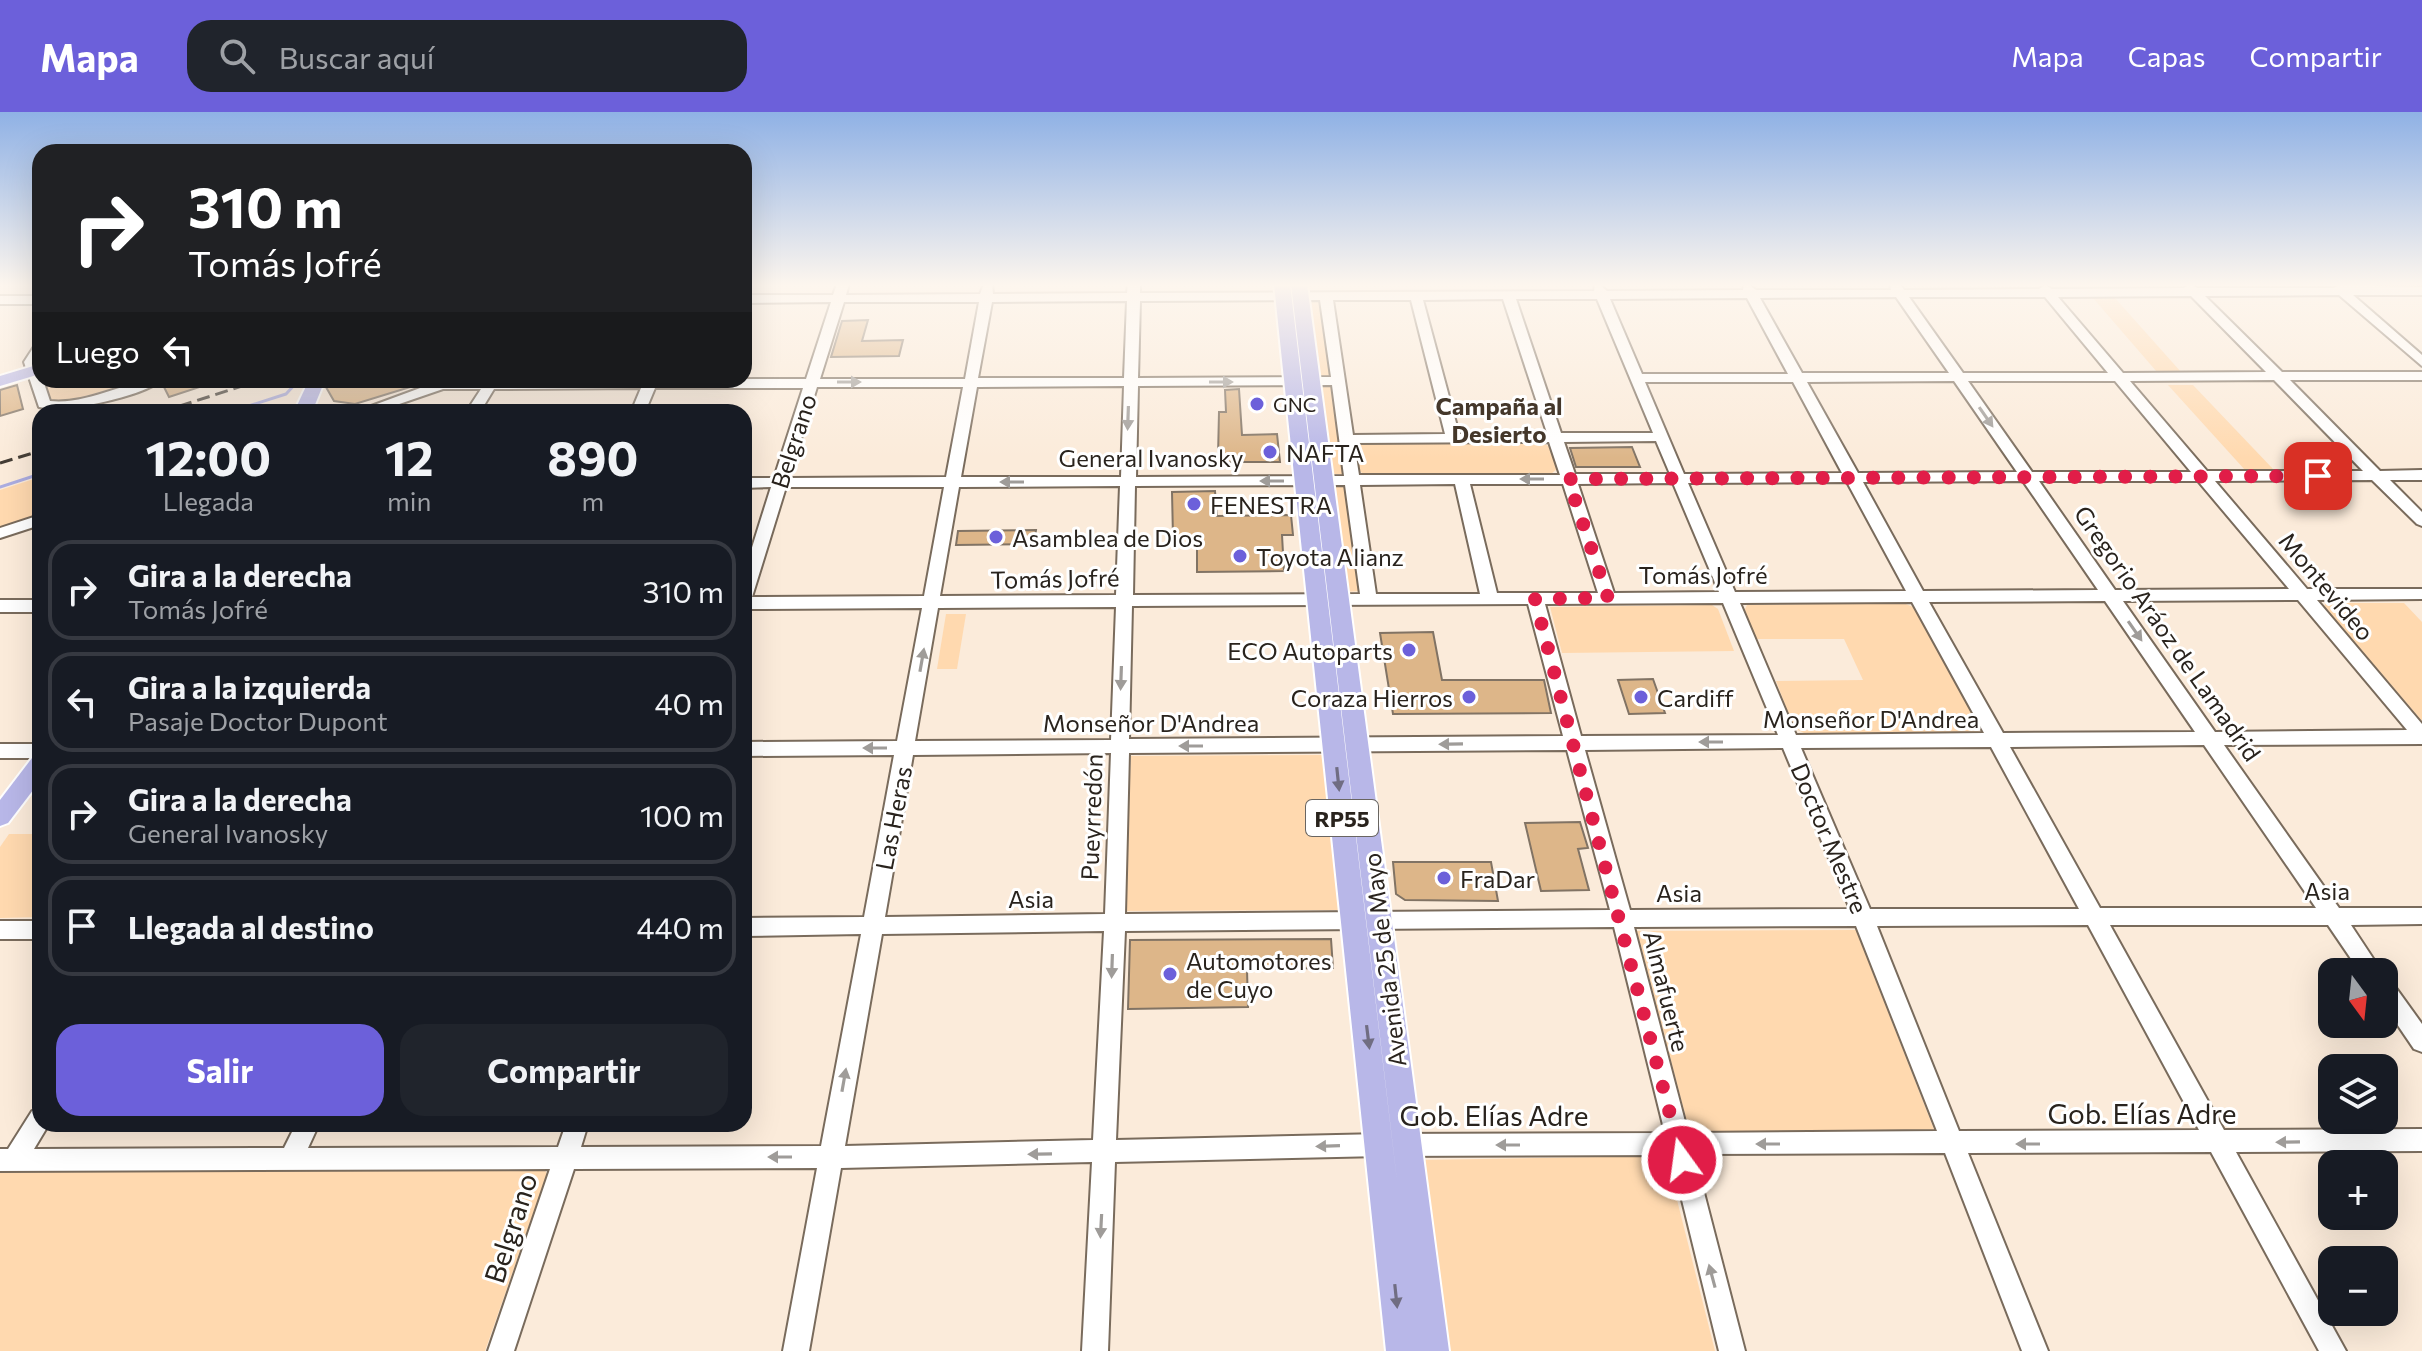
<!DOCTYPE html>
<html lang="es">
<meta charset="utf-8">
<style>
:root{--surface:#171b24;--page:#20242c;--text:#f1f3f6;--muted:#9ea1a6;--line:#363941;--accent:#6c60da}
body{margin:0;font-family:Commissioner,sans-serif;background:var(--page);color:var(--text);height:100vh;display:flex;flex-direction:column;font-size:30px;white-space:nowrap}
*{box-sizing:border-box;margin:0}
p{font-size:26px;color:var(--muted)}
.icon{flex:none;width:44px;height:44px;fill:none;stroke:currentColor;stroke-width:2;stroke-linecap:round;stroke-linejoin:round}
.map{position:relative;flex:1;overflow:hidden}
.panel{position:absolute;left:32px;top:292px;width:720px;height:728px;display:flex;flex-direction:column;background:var(--surface);border-radius:24px;box-shadow:0 8px 32px #0002}
.panel>*{flex:none}
.banner{position:absolute;left:32px;top:32px;width:720px;height:244px;border-radius:24px;box-shadow:0 8px 32px #0002;background:#202124;color:#fff;overflow:hidden}
.needle{width:52px;rotate:165deg}
.buttons{position:absolute;left:2318px;top:846px;display:grid;gap:16px}
.buttons a{display:grid;place-items:center;width:80px;height:80px;border-radius:16px;background:var(--surface);box-shadow:0 8px 32px #0002;font-size:40px}
.pin{position:absolute;display:grid;place-items:center;width:68px;height:68px;color:#fff;margin:-34px;border-radius:16px;box-shadow:0 4px 12px #0006}
.me{position:absolute;width:88px;margin:-44px;rotate:346deg;stroke-linejoin:round;filter:drop-shadow(0 0 6px #0008)}
.turn{display:flex;align-items:center;gap:28px;height:168px;padding:0 24px;font-size:36px}
.turn .icon{width:104px;height:104px;stroke-width:2.5}
.turn b{display:block;font-size:56px;line-height:68px}
.then{display:flex;align-items:center;height:76px;padding:0 24px;background:#0003;gap:16px;font-size:30px}
.eta{display:flex;justify-content:space-evenly;align-items:center;height:136px;text-align:center}
.eta b{font-size:48px;font-weight:700;line-height:56px}
.cta{display:flex;gap:16px;margin-top:auto;padding:16px 24px}
.cta a{flex:1;height:92px;border-radius:24px;background:var(--accent);color:#fff;font-size:32px;font-weight:700;line-height:92px;text-align:center}
.cta a+a{background:var(--page);color:var(--text)}
ul{padding:0;list-style:none}
li{display:flex;align-items:center;gap:24px;height:100px;margin:0 16px 12px;padding:0 8px;border:4px solid var(--line);border-radius:24px}
li div{flex:1}
li b{display:block;font-size:30px}
li em{font-style:normal}
header{display:flex;align-items:center;gap:48px;box-sizing:border-box;height:112px;padding:0 40px;background:var(--accent);color:#fff}
header strong{font-size:38px}
nav{display:flex;gap:44px;margin-inline-start:auto;font-size:28px}
.search{width:560px;height:72px;background:var(--page);display:flex;align-items:center;gap:20px;box-sizing:border-box;padding:0 28px;border-radius:24px;color:var(--muted);font-size:30px}
.map>svg:first-child{display:block}
</style>
<header>
<strong>Mapa</strong>
<div class="search"><svg class="icon" aria-label="search" viewBox="0 0 24 24"><circle cx="10" cy="10" r="6"/><path d="M15 15l6 6"/></svg>Buscar aquí</div>
<nav><a>Mapa</a><a>Capas</a><a>Compartir</a></nav>
</header>
<div class="map">
<svg width="2422" height="1239" viewBox="0 0 2422 1239">
<rect width="100%" height="100%" fill="#fbebda"/>
<g fill="#ffd9af">
<polygon points="2093,186 2115,186 2181,260 2157,260"/>
<polygon points="1304,189 1320,189 1331,265 1314,265"/>
<polygon points="42,268 143,268 57,292 48,291"/>
<polygon points="1315,273 1332,273 1345,362 1327,362"/>
<polygon points="2168,273 2193,273 2273,357 2245,358"/>
<polygon points="1362,331 1543,331 1551,336 1557,357 1551,362 1365,363 1357,357 1354,336"/>
<polygon points="40,365 40,405 0,419 0,378"/>
<polygon points="1328,373 1347,373 1362,479 1342,480"/>
<polygon points="1903,491 1916,496 1981,616 1978,620 1806,622 1794,616 1776,569 1863,568 1844,527 1755,527 1744,499 1747,493"/>
<polygon points="2326,491 2404,491 2422,510 2422,609 2324,494"/>
<polygon points="1712,493 1718,497 1734,539 1562,541 1550,495"/>
<polygon points="946,502 966,502 957,557 937,557"/>
<polygon points="1327,643 1340,798 1123,799 1131,644"/>
<polygon points="9,722 40,722 40,805 0,806 0,735"/>
<polygon points="1856,818 1935,1020 1690,1021 1637,819"/>
<polygon points="1666,1044 1715,1239 1446,1239 1422,1048"/>
<polygon points="542,1053 547,1062 485,1239 0,1239 0,1058"/>
</g>
<g fill="none" stroke-linecap="round" stroke-linejoin="round">
<g stroke="#abace0" stroke-width="3">
<polyline points="230,300 286,282 299,268"/>
<polyline points="0,375 40,362"/>
</g>
</g>
<g fill="#ddb689" stroke="#817364" stroke-width="2">
<polygon points="868,208 862,229 903,228 899,244 831,245 842,209"/>
<polygon points="186,268 214,268 215,270 169,285 164,275"/>
<polygon points="332,268 433,268 355,292 334,289 326,275"/>
<polygon points="17,273 23,297 0,304 0,278"/>
<polygon points="1239,277 1242,323 1277,322 1280,350 1227,350 1226,345 1218,345 1219,300 1226,300 1225,278"/>
<polygon points="1632,335 1640,355 1576,355 1570,336"/>
<polygon points="1215,379 1217,404 1291,403 1293,423 1282,423 1284,459 1197,460 1197,425 1173,425 1172,380"/>
<polygon points="1036,418 1034,432 956,433 958,419"/>
<polygon points="1433,520 1442,568 1544,568 1551,601 1393,602 1380,521"/>
<polygon points="1653,567 1665,601 1629,602 1618,568"/>
<polygon points="1580,710 1588,736 1578,737 1589,778 1541,779 1525,711"/>
<polygon points="1393,750 1491,750 1498,789 1405,788 1396,782"/>
<polygon points="1331,827 1333,856 1247,857 1248,895 1128,897 1130,828"/>
</g>
<g fill="none" stroke-linecap="round" stroke-linejoin="round">
<defs>
<g id="minor">
<path d="M837,172H849L846,183L980,182L984,172H992L993,182L1127,181L1128,172H1140V181L1594,179L1595,173L1599,172L1607,179L1743,178L1744,173L1748,172L1756,178H1891L1890,172H1900L1904,178L2039,177L2045,173L2052,177L2184,176L2190,172L2197,176H2334L2339,173L2422,175V183H2353L2422,243V254L2339,183L2205,184L2282,260H2422V268H2290L2380,359L2422,358V368H2390L2422,400V414L2417,412L2372,368L2215,369L2307,477H2422V487L2317,488L2422,612V632L2224,633L2339,796H2422V812L2351,813L2382,860H2360L2328,813H2110L2224,1018L2422,1017V1039L2236,1040L2346,1239H2319L2211,1040L1968,1041L2048,1239H2022L1945,1041L1694,1042L1745,1239H1719L1671,1043L1381,1044L1115,1050L1108,1239H1082L1092,1050L841,1056L809,1239H783L817,1056L574,1057L514,1239H488L550,1057L0,1059V1037H8L32,999L40,996V1012H49L34,1037L284,1036L296,1012H319L308,1036L558,1035L566,1012H588L581,1035L821,1034L861,822L744,824V806L864,805L894,643L744,644V630L897,629L922,496L744,497V461L771,375L744,376V366H774L803,276H655L645,300H631L641,276L494,277L480,300H466L481,277H443L376,300H355L442,268L806,267L831,190L744,191V183H833ZM2191,184L2266,260L2123,261L2058,185ZM1896,185L1949,261H1802L1760,186ZM1909,185H2045L2108,261H1963ZM1747,186L1788,262H1642L1610,187ZM1503,187L1547,321L1459,322L1423,188ZM1516,187H1597L1653,321H1561ZM1320,188L1331,265L1138,266L1140,189ZM1333,188H1411L1445,322L1353,323ZM1127,189L1124,266H978L992,190ZM844,190H979L965,267H820ZM2274,268L2363,359H2207L2130,269ZM1954,269L2017,360L1858,361L1807,270ZM1968,269H2115L2191,360H2032ZM1645,270H1793L1842,361L1684,362ZM1332,273L1344,364L1136,365L1138,274ZM1124,274L1121,365H961L977,275ZM817,275H963L946,365L789,366ZM1656,329L1670,362H1575L1564,330ZM1549,330L1560,363H1359L1354,331ZM2023,369L2098,478L1923,479L1863,370ZM2039,369H2198L2289,477L2115,478ZM1847,370L1906,479L1735,480L1688,371ZM1673,371L1719,480L1614,481L1578,372ZM1455,372L1480,482H1376L1360,373ZM1470,372H1563L1598,481H1497ZM1345,373L1360,482L1133,483L1135,374ZM1120,374L1116,483L940,484L959,375ZM786,375H944L924,484L752,485ZM2298,488L2407,618L2215,620L2123,489ZM2105,489L2195,620L2003,621L1929,490ZM1912,490L1984,621L1796,623L1740,491ZM1723,491L1778,623L1581,624L1545,492ZM1528,492L1563,624L1129,627L1132,494ZM1116,495L1111,628L915,629L938,496ZM2204,633L2316,796H2100L2010,635ZM1991,635L2079,797H1870L1801,636ZM1783,636L1850,797L1630,798L1585,638ZM1567,638L1610,798L1125,802L1129,641ZM1111,641L1105,802L885,805L913,643ZM2088,813L2199,1018L1959,1019L1877,814ZM1856,814L1937,1019L1688,1021L1634,815ZM1614,815L1665,1021L1381,1022L1116,1028L1125,819ZM1104,819L1093,1028L845,1034L882,822Z"/>
<rect x="0" y="184" width="40" height="8"/>
<path d="M40,232L38,250L40,268H43L50,289C89,293 124,268 162,268C141,285 66,301 39,295L24,250L35,233Z"/>
<polygon points="40,403 40,413 0,426 0,416"/>
<rect x="0" y="488" width="40" height="12"/>
<rect x="0" y="632" width="40" height="14"/>
<rect x="0" y="809" width="40" height="18"/>
<polygon points="2384,867 2391,869 2422,912 2422,940 2414,937 2384,893"/>
</g>
<g id="major">
<polygon points="1274,172 1290,172 1400,1094 1291,172 1307,172 1449,1239 1386,1239"/>
<polygon points="40,252 40,262 0,274 0,264"/>
<polygon points="309,268 325,268 312,300 294,300"/>
<polygon points="40,643 40,669 8,711 0,714 0,688 32,646"/>
</g>
</defs>
<use href="#minor" stroke="#796b5c" stroke-width="4"/>
<use href="#major" stroke="#fff" stroke-width="4"/>
<use href="#minor" fill="#fff" fill-rule="evenodd"/>
<use href="#major" fill="#b8b7e8" fill-rule="evenodd"/>
<g stroke="#443d35" stroke-width="3" stroke-dasharray="13 6" stroke-linecap="butt">
<polyline points="161,300 261,268"/>
<polyline points="0,351 40,339"/>
</g>
</g>
<defs><path id="oneway-solid" d="M-6-.8H1V-3.2L6.5 0L1 3.2V.8H-6Z" transform="scale(2)"/></defs>
<g fill="#9f9c99">
<use href="#oneway-solid" transform="translate(849 270)"/>
<use href="#oneway-solid" transform="translate(1221 270)"/>
<use href="#oneway-solid" transform="translate(1986 305) rotate(55)"/>
<use href="#oneway-solid" transform="translate(1128 306) rotate(92)"/>
<use href="#oneway-solid" transform="translate(1532 367) rotate(180)"/>
<use href="#oneway-solid" transform="translate(1272 369) rotate(180)"/>
<use href="#oneway-solid" transform="translate(1012 370) rotate(180)"/>
<use href="#oneway-solid" transform="translate(2135 519) rotate(55)"/>
<use href="#oneway-solid" transform="translate(922 548) rotate(-80)"/>
<use href="#oneway-solid" transform="translate(1121 566) rotate(92)"/>
<use href="#oneway-solid" transform="translate(1711 630) rotate(180)"/>
<use href="#oneway-solid" transform="translate(1451 632) rotate(179)"/>
<use href="#oneway-solid" transform="translate(1191 634) rotate(180)"/>
<use href="#oneway-solid" transform="translate(875 636) rotate(180)"/>
<use href="#oneway-solid" transform="translate(1112 854) rotate(92)"/>
<use href="#oneway-solid" transform="translate(844 968) rotate(-80)"/>
<use href="#oneway-solid" transform="translate(2288 1030) rotate(179)"/>
<use href="#oneway-solid" transform="translate(1768 1032) rotate(180)"/>
<use href="#oneway-solid" transform="translate(2028 1032) rotate(180)"/>
<use href="#oneway-solid" transform="translate(1508 1033) rotate(180)"/>
<use href="#oneway-solid" transform="translate(1328 1034) rotate(178)"/>
<use href="#oneway-solid" transform="translate(1040 1042) rotate(179)"/>
<use href="#oneway-solid" transform="translate(780 1045) rotate(-180)"/>
<use href="#oneway-solid" transform="translate(1101 1114) rotate(93)"/>
<use href="#oneway-solid" transform="translate(1712 1164) rotate(-105)"/>
</g>
<g fill="#706d82">
<use href="#oneway-solid" transform="translate(1338 667) rotate(84)"/>
<use href="#oneway-solid" transform="translate(1368 925) rotate(83)"/>
<use href="#oneway-solid" transform="translate(1396 1184) rotate(84)"/>
</g>
<linearGradient id="sky" x2="0" y2="1"><stop stop-color="#8fb1e5"/><stop offset="0.5" stop-color="#fdf6ee"/><stop offset="1" stop-color="#fdf6ee" stop-opacity="0"/></linearGradient>
<rect width="2422" height="346" fill="url(#sky)"/>
<g fill="none" stroke-linecap="round" stroke-linejoin="round">
<polyline stroke="#e11d48" stroke-width="14" stroke-dasharray="0 25.2" points="1682,1048 1535,487 1608,486 1568,367 2318,364"/>
</g>
<g fill="#6c60da" stroke="#fff" stroke-width="3">
<circle cx="1257" cy="292" r="8"/>
<circle cx="1270" cy="340" r="8"/>
<circle cx="1194" cy="392" r="8"/>
<circle cx="996" cy="425" r="8"/>
<circle cx="1240" cy="444" r="8"/>
<circle cx="1409" cy="538" r="8"/>
<circle cx="1469" cy="585" r="8"/>
<circle cx="1641" cy="585" r="8"/>
<circle cx="1444" cy="766" r="8"/>
<circle cx="1170" cy="862" r="8"/>
</g>
<g text-anchor="middle" dominant-baseline="central" stroke-width="6" stroke-linejoin="round" paint-order="stroke">
<g font-size="20" fill="#29231d" stroke="#fff" text-anchor="start">
<text x="1273" y="292">GNC</text>
</g>
<rect fill="#fff" stroke="#696561" stroke-width="2" x="1306" y="688" width="72" height="36" rx="6"/>
<g font-size="22" font-weight="bold" fill="#29231d">
<text x="1342" y="706">RP55</text>
</g>
<g font-size="24" font-weight="bold" fill="#44372a" stroke="#fff">
<text x="1499" y="293">Campaña al<tspan x="1499" dy="28">Desierto</tspan></text>
</g>
<g font-size="24" fill="#29231d" stroke="#fff">
<text transform="translate(793 329) rotate(-72)">Belgrano</text>
<text x="1151" y="345">General Ivanosky</text>
<text x="1703" y="462">Tomás Jofré</text>
<text transform="translate(1055 466) rotate(-1)">Tomás Jofré</text>
<text transform="translate(2327 474) rotate(50)">Montevideo</text>
<text transform="translate(2168 521) rotate(55)">Gregorio Aráoz de Lamadrid</text>
<text x="1871" y="606">Monseñor D'Andrea</text>
<text x="1151" y="610">Monseñor D'Andrea</text>
<text transform="translate(1091 705) rotate(-88)">Pueyrredón</text>
<text transform="translate(893 706) rotate(-79)">Las Heras</text>
<text transform="translate(1830 726) rotate(67)">Doctor Mestre</text>
<text x="2327" y="778">Asia</text>
<text x="1679" y="780">Asia</text>
<text x="1031" y="786">Asia</text>
<text transform="translate(1384 848) rotate(-97)">Avenida 25 de Mayo</text>
<text transform="translate(1667 879) rotate(76)">Almafuerte</text>
</g>
<g font-size="24" fill="#29231d" stroke="#fff" text-anchor="start">
<text x="1286" y="340">NAFTA</text>
<text x="1210" y="392">FENESTRA</text>
<text x="1012" y="425">Asamblea de Dios</text>
<text x="1256" y="444">Toyota Alianz</text>
<text x="1393" y="538" text-anchor="end">ECO Autoparts</text>
<text x="1453" y="585" text-anchor="end">Coraza Hierros</text>
<text x="1657" y="585">Cardiff</text>
<text x="1460" y="766">FraDar</text>
<text x="1186" y="848">Automotores<tspan x="1186" dy="28">de Cuyo</tspan></text>
</g>
<g font-size="28" fill="#29231d" stroke="#fff">
<text x="2142" y="1001">Gob. Elías Adre</text>
<text x="1494" y="1003">Gob. Elías Adre</text>
<text transform="translate(510 1116) rotate(-72)">Belgrano</text>
</g>
</g>
</svg>
<div class="buttons">
<a><svg class="needle" viewBox="-14 -14 28 28"><path d="M0-13l5 13h-10z" fill="#e53935"/><path d="M0 13l5-13h-10z" fill="#9ea1a6"/></svg></a>
<a><svg class="icon" aria-label="layers" viewBox="0 0 24 24"><path d="M12 4l9 5-9 5-9-5zM3 14l9 5 9-5"/></svg></a>
<a>+</a>
<a>−</a>
</div>
<div class="pin" style="left:2318px;top:364px;background:#d93025"><svg class="icon" aria-label="arrive" viewBox="0 0 24 24"><path d="M6 21V4h12l-3 4 3 4H6"/></svg></div>
<svg class="me" style="left:1682px;top:1048px" viewBox="-20 -20 40 40"><circle r="17" fill="#e11d48" stroke="#fff" stroke-width="3"/><path d="M0-11L8 9 0 5-8 9z" fill="#fff"/></svg>
<div class="banner">
<div class="turn"><svg class="icon" aria-label="right" viewBox="0 0 24 24"><path d="M7 20v-9h11M14 6l5 5-5 5"/></svg><div><b>310 m</b>Tomás Jofré</div></div>
<div class="then">Luego<svg class="icon" aria-label="left" viewBox="0 0 24 24"><path d="M17 20v-9H6M10 6l-5 5 5 5"/></svg></div>
</div>
<section class="panel">
<div class="eta">
<div><b>12:00</b><p>Llegada</p></div>
<div><b>12</b><p>min</p></div>
<div><b>890</b><p>m</p></div>
</div>
<ul>
<li><svg class="icon" aria-label="right" viewBox="0 0 24 24"><path d="M7 20v-9h11M14 6l5 5-5 5"/></svg><div><b>Gira a la derecha</b><p>Tomás Jofré</p></div><em>310 m</em></li>
<li><svg class="icon" aria-label="left" viewBox="0 0 24 24"><path d="M17 20v-9H6M10 6l-5 5 5 5"/></svg><div><b>Gira a la izquierda</b><p>Pasaje Doctor Dupont</p></div><em>40 m</em></li>
<li><svg class="icon" aria-label="right" viewBox="0 0 24 24"><path d="M7 20v-9h11M14 6l5 5-5 5"/></svg><div><b>Gira a la derecha</b><p>General Ivanosky</p></div><em>100 m</em></li>
<li><svg class="icon" aria-label="arrive" viewBox="0 0 24 24"><path d="M6 21V4h12l-3 4 3 4H6"/></svg><div><b>Llegada al destino</b></div><em>440 m</em></li>
</ul>
<div class="cta"><a>Salir</a><a>Compartir</a></div>
</section>
</div>
